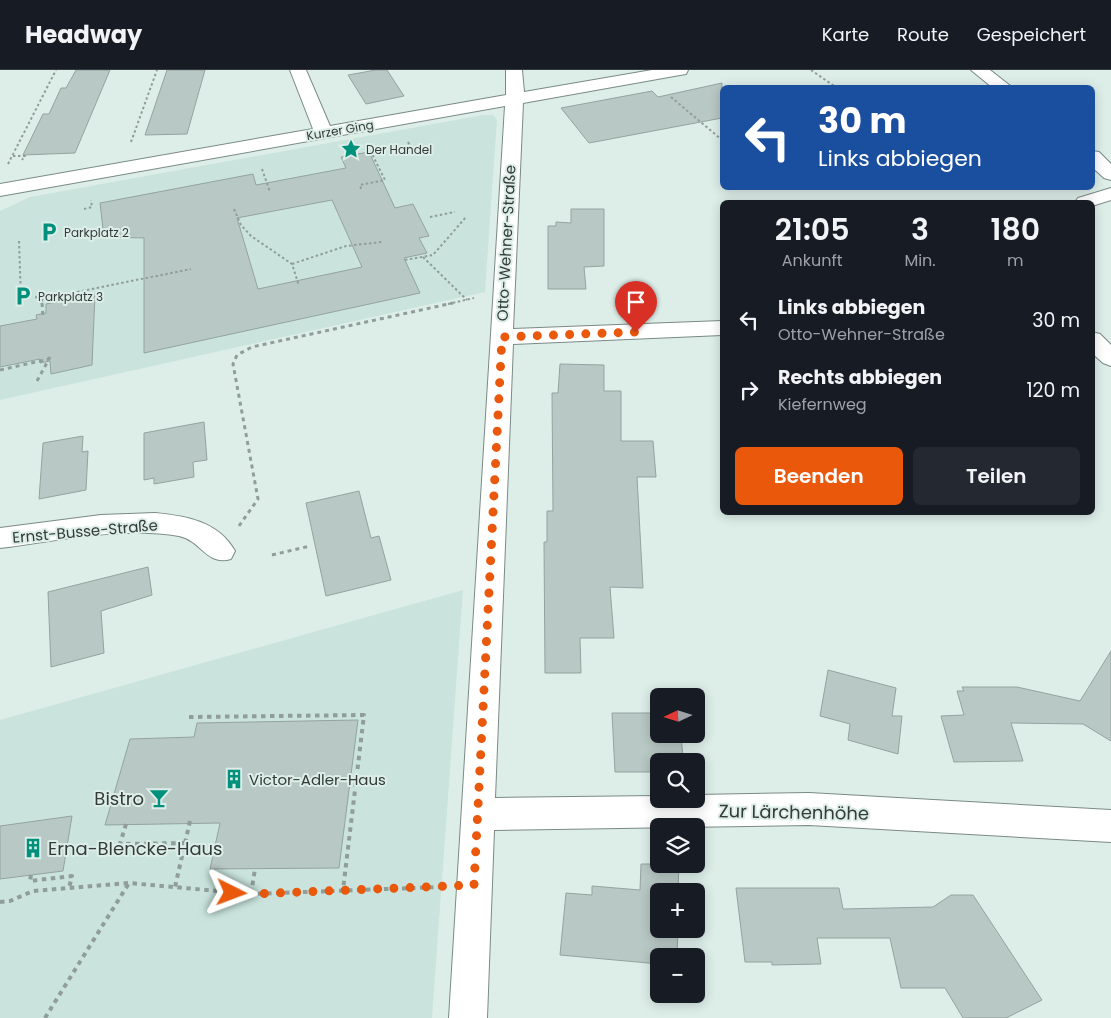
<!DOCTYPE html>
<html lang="de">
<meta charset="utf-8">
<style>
:root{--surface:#171b24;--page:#242831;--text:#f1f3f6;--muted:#9ea1a6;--line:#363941;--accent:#ea580c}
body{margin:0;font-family:Poppins,sans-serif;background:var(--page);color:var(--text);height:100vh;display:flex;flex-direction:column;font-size:19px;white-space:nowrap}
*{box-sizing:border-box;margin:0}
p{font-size:16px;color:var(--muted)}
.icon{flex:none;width:28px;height:28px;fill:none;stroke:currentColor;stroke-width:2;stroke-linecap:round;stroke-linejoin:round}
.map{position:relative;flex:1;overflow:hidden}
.side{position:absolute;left:720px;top:130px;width:375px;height:315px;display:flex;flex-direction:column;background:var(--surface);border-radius:8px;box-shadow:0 2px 12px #0003}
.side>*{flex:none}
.hud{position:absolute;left:720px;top:15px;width:375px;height:105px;border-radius:8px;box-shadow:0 2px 12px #0003;background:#1a4fa0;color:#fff;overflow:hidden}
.needle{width:32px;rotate:266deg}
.buttons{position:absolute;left:650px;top:618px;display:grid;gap:10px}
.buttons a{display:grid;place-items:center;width:55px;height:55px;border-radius:8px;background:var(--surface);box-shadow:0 2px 12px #0003;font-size:25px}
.pin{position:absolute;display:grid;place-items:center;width:42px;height:42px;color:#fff;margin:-51px -21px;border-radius:50% 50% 50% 0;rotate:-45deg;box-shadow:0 0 5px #0007}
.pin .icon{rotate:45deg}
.me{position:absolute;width:55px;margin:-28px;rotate:93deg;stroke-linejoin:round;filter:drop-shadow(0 0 4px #0008)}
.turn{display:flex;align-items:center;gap:18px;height:105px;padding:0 15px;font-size:22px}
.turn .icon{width:65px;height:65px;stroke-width:2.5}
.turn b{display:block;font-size:35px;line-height:42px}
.eta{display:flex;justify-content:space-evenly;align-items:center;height:85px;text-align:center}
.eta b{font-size:30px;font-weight:600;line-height:35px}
.action{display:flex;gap:10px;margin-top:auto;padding:10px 15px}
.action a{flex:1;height:58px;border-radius:8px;background:var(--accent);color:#fff;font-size:20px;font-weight:600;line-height:58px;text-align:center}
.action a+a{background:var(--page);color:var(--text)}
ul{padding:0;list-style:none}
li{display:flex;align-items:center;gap:15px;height:70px;padding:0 15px}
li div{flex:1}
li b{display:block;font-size:19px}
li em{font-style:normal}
header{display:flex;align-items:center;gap:30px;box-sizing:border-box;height:70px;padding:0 25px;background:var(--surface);border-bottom:1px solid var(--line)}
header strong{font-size:24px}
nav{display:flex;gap:28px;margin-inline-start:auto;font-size:18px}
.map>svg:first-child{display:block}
</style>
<header>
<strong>Headway</strong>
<nav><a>Karte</a><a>Route</a><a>Gespeichert</a></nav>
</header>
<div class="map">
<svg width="1111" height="948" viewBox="0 0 1111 948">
<rect width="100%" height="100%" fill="#ddeee9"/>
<g fill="#cae4dd">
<polygon points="483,45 493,45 497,50 485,222 0,330 0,141 2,140 30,127"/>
<polygon points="463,520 432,948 0,948 0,650"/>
</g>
<g fill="#b8c8c4" stroke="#94a39f" fill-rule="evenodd">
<polygon points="76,0 110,0 75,83 23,85 43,44 49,44 61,18 66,18"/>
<polygon points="167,0 205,0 187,64 145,65"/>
<polygon points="376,0 387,0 404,26 366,34 348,5"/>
<polygon points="722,13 722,48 589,73 561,38 652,21 658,27"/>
<path d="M369,82L395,138L413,134L429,166L419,168L427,183L404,188L420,223L144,283V168L104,167L100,133L253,104L256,115L346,98L341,87ZM332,130L362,197L258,219L237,148Z"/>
<polygon points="571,139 604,139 604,196 584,197 586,219 548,219 548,156 556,156 556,152 571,153"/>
<polygon points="95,224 92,295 51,304 50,291 40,293 40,289 0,297 0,256 37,249 36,245 46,243 46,234"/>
<polygon points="560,294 604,295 604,321 621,321 621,371 653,371 656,407 637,407 643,518 610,517 614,568 580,568 581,603 545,603 544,472 547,472 547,441 553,441 552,323 558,323"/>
<polygon points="204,352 207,390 193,392 194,407 154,414 154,408 144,410 144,363"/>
<polygon points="83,366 82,382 88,381 86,420 39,429 43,373"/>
<polygon points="359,421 371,468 379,466 391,510 326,526 306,433"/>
<polygon points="148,497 152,525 101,541 104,583 51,597 48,522"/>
<polygon points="1111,581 1111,671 1083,654 1011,653 1023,691 954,692 941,646 964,645 957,621 964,621 962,617 1017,617 1080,631"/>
<polygon points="828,600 896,618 892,646 902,646 898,684 848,670 850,654 820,646"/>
<polygon points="612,643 659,643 659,664 681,664 683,688 673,688 673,691 659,691 659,702 615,702"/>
<polygon points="358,650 339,798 210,799 220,753 105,755 130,669 194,667 197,653"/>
<polygon points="72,746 63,801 0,809 0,756"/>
<polygon points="641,794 679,794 678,821 659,821 659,859 678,859 677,886 659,886 659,894 560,885 566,823 592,825 592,816 640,820"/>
<polygon points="736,818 839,818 843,839 933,837 951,825 973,825 1042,930 1006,948 963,948 945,918 901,918 890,868 817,868 821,894 772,895 772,892 745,892"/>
</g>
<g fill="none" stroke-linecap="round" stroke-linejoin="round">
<defs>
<g id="street">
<polygon points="290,0 306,0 330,56 506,25 506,0 522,0 524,22 652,0 688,0 686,4 680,5 523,33 513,259 722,251 722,265 513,274 495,728 659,726 659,729 696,729 696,725 809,723 1111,740 1111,772 809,755 494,760 487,948 449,948 505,36 0,126 0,114 313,59"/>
<polygon points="971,0 990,0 1013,18 993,18"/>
<polygon points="1092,81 1099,82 1111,94 1111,110 1104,108 1092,97"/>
<polygon points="1111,118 1111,130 1092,136 1092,132 1075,132 1078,128"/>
<polygon points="1092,262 1100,264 1111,275 1111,296 1103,293 1092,283"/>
<path d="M155,443C186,446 218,451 235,481L231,489C206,496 202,471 179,466C123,456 56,471 0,478V458L101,445Z"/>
</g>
</defs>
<use href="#street" stroke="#7a8a86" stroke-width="2"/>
<g stroke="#909d99" stroke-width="2" stroke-dasharray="2.5 2.5" stroke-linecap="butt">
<polyline points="811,0 837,18"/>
<polyline points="671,27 722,70"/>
<polyline points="131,72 157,0"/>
<polyline points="408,72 414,83 418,82"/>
<polyline points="13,86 25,86 22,90"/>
<polyline points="8,94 56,0"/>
<polyline points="262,99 270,122"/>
<polyline points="361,119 360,115 385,110 370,80"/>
<polyline points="84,139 92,137 91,130"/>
<polyline points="234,139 241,155 251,166 292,194 299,216"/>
<polyline points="430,147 455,142"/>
<polyline points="19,171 21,229"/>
<polyline points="423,187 467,230"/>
<polyline points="405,190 433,185 466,147"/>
<polyline points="292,194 346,176 382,172"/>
<polyline points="36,226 37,230 191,199"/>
<polyline points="42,229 42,234"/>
<polyline points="448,234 474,228"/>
</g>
<g stroke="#909d99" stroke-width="3" stroke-dasharray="4 4" stroke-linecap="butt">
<polyline points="42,233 43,247"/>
<polyline points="0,300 49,289"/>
<polyline points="37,311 50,287"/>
<polyline points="239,456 258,429 233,294 237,285 252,277 453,233"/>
<polyline points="272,485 310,476"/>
</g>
<g stroke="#909d99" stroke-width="4" stroke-dasharray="4.5 4.5" stroke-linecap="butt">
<polyline points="189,647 364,645 343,820"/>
<polyline points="126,754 120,774 185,773 175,817"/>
<polyline points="185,773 190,751"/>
<polyline points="31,805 30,811 72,806 69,818"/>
<polyline points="251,824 255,799"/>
<polyline points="0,832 10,831 33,821 129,813 251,824 439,817"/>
<polyline points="45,948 129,813"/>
</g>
<use href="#street" fill="#fff" fill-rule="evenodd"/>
</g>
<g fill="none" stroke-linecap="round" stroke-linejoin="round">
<polyline stroke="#ea580c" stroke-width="9" stroke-dasharray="0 16.2" points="232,823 251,824 474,815 502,267 636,262"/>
</g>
<defs>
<symbol id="sight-bare" viewBox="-9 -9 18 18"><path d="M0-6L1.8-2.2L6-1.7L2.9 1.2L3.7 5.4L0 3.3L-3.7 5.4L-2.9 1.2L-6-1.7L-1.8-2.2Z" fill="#01907b" stroke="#ddeee9" stroke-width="2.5" paint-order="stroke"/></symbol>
<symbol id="parking-bare" viewBox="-9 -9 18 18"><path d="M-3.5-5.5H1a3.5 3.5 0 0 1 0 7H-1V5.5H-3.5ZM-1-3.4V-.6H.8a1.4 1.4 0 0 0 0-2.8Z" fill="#01907b" stroke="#ddeee9" stroke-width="2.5" paint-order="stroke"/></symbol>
<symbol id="building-bare" viewBox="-9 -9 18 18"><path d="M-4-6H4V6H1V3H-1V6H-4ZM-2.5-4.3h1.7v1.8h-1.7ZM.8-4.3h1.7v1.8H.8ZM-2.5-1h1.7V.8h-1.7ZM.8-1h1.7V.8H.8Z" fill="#01907b" stroke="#ddeee9" stroke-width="2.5" paint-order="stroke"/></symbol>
<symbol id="bar-bare" viewBox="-9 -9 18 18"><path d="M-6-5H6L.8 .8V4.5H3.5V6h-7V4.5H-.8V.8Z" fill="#01907b" stroke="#ddeee9" stroke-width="2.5" paint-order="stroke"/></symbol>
</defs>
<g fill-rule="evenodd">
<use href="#sight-bare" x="337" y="65" width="28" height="28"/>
<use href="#parking-bare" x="35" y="148" width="28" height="28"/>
<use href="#parking-bare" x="9" y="212" width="28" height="28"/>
<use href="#building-bare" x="220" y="695" width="28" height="28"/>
<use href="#bar-bare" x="145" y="714" width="28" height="28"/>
<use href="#building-bare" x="19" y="764" width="28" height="28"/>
</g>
<g text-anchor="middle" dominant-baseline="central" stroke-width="4" stroke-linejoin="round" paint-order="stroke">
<g font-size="12" fill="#343b39" stroke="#ddeee9">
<text transform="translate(340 60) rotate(-10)">Kurzer Ging</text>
</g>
<g font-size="12" fill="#343b39" stroke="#ddeee9" text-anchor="start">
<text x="366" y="79">Der Handel</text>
<text x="64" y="162">Parkplatz 2</text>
<text x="38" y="226">Parkplatz 3</text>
</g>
<g font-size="15" fill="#343b39" stroke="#ddeee9">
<text transform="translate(506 173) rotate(-87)">Otto-Wehner-Straße</text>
<text transform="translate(85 461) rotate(-5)">Ernst-Busse-Straße</text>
</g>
<g font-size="15" fill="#343b39" stroke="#ddeee9" text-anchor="start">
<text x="249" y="709">Victor-Adler-Haus</text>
</g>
<g font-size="18" fill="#343b39" stroke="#ddeee9" text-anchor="end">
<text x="144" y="728">Bistro</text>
<text x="48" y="778" text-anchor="start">Erna-Blencke-Haus</text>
</g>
<g font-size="18" fill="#343b39" stroke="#ddeee9">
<text transform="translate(794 742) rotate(1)">Zur Lärchenhöhe</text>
</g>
</g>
</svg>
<div class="buttons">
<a><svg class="needle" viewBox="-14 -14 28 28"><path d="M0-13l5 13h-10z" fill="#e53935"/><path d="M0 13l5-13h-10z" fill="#9ea1a6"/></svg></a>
<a><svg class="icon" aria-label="search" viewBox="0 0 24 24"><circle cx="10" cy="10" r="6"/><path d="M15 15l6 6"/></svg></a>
<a><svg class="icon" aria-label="layers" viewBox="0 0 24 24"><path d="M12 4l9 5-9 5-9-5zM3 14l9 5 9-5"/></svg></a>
<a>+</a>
<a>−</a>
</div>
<div class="pin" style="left:636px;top:262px;background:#d93025"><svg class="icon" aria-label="arrive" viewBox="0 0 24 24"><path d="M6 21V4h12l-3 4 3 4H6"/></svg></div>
<svg class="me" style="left:232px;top:823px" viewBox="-20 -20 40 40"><path d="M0-17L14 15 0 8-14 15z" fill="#ea580c" stroke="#fff" stroke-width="4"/></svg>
<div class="hud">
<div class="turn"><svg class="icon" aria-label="left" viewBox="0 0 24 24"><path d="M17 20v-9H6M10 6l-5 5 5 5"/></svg><div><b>30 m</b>Links abbiegen</div></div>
</div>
<section class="side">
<div class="eta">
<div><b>21:05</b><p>Ankunft</p></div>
<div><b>3</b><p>Min.</p></div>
<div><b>180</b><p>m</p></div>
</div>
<ul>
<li><svg class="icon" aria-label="left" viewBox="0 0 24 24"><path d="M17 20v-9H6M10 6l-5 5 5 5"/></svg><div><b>Links abbiegen</b><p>Otto-Wehner-Straße</p></div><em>30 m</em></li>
<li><svg class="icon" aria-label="right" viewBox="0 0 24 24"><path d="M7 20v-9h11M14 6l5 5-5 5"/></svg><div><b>Rechts abbiegen</b><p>Kiefernweg</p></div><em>120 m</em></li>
</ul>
<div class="action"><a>Beenden</a><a>Teilen</a></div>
</section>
</div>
